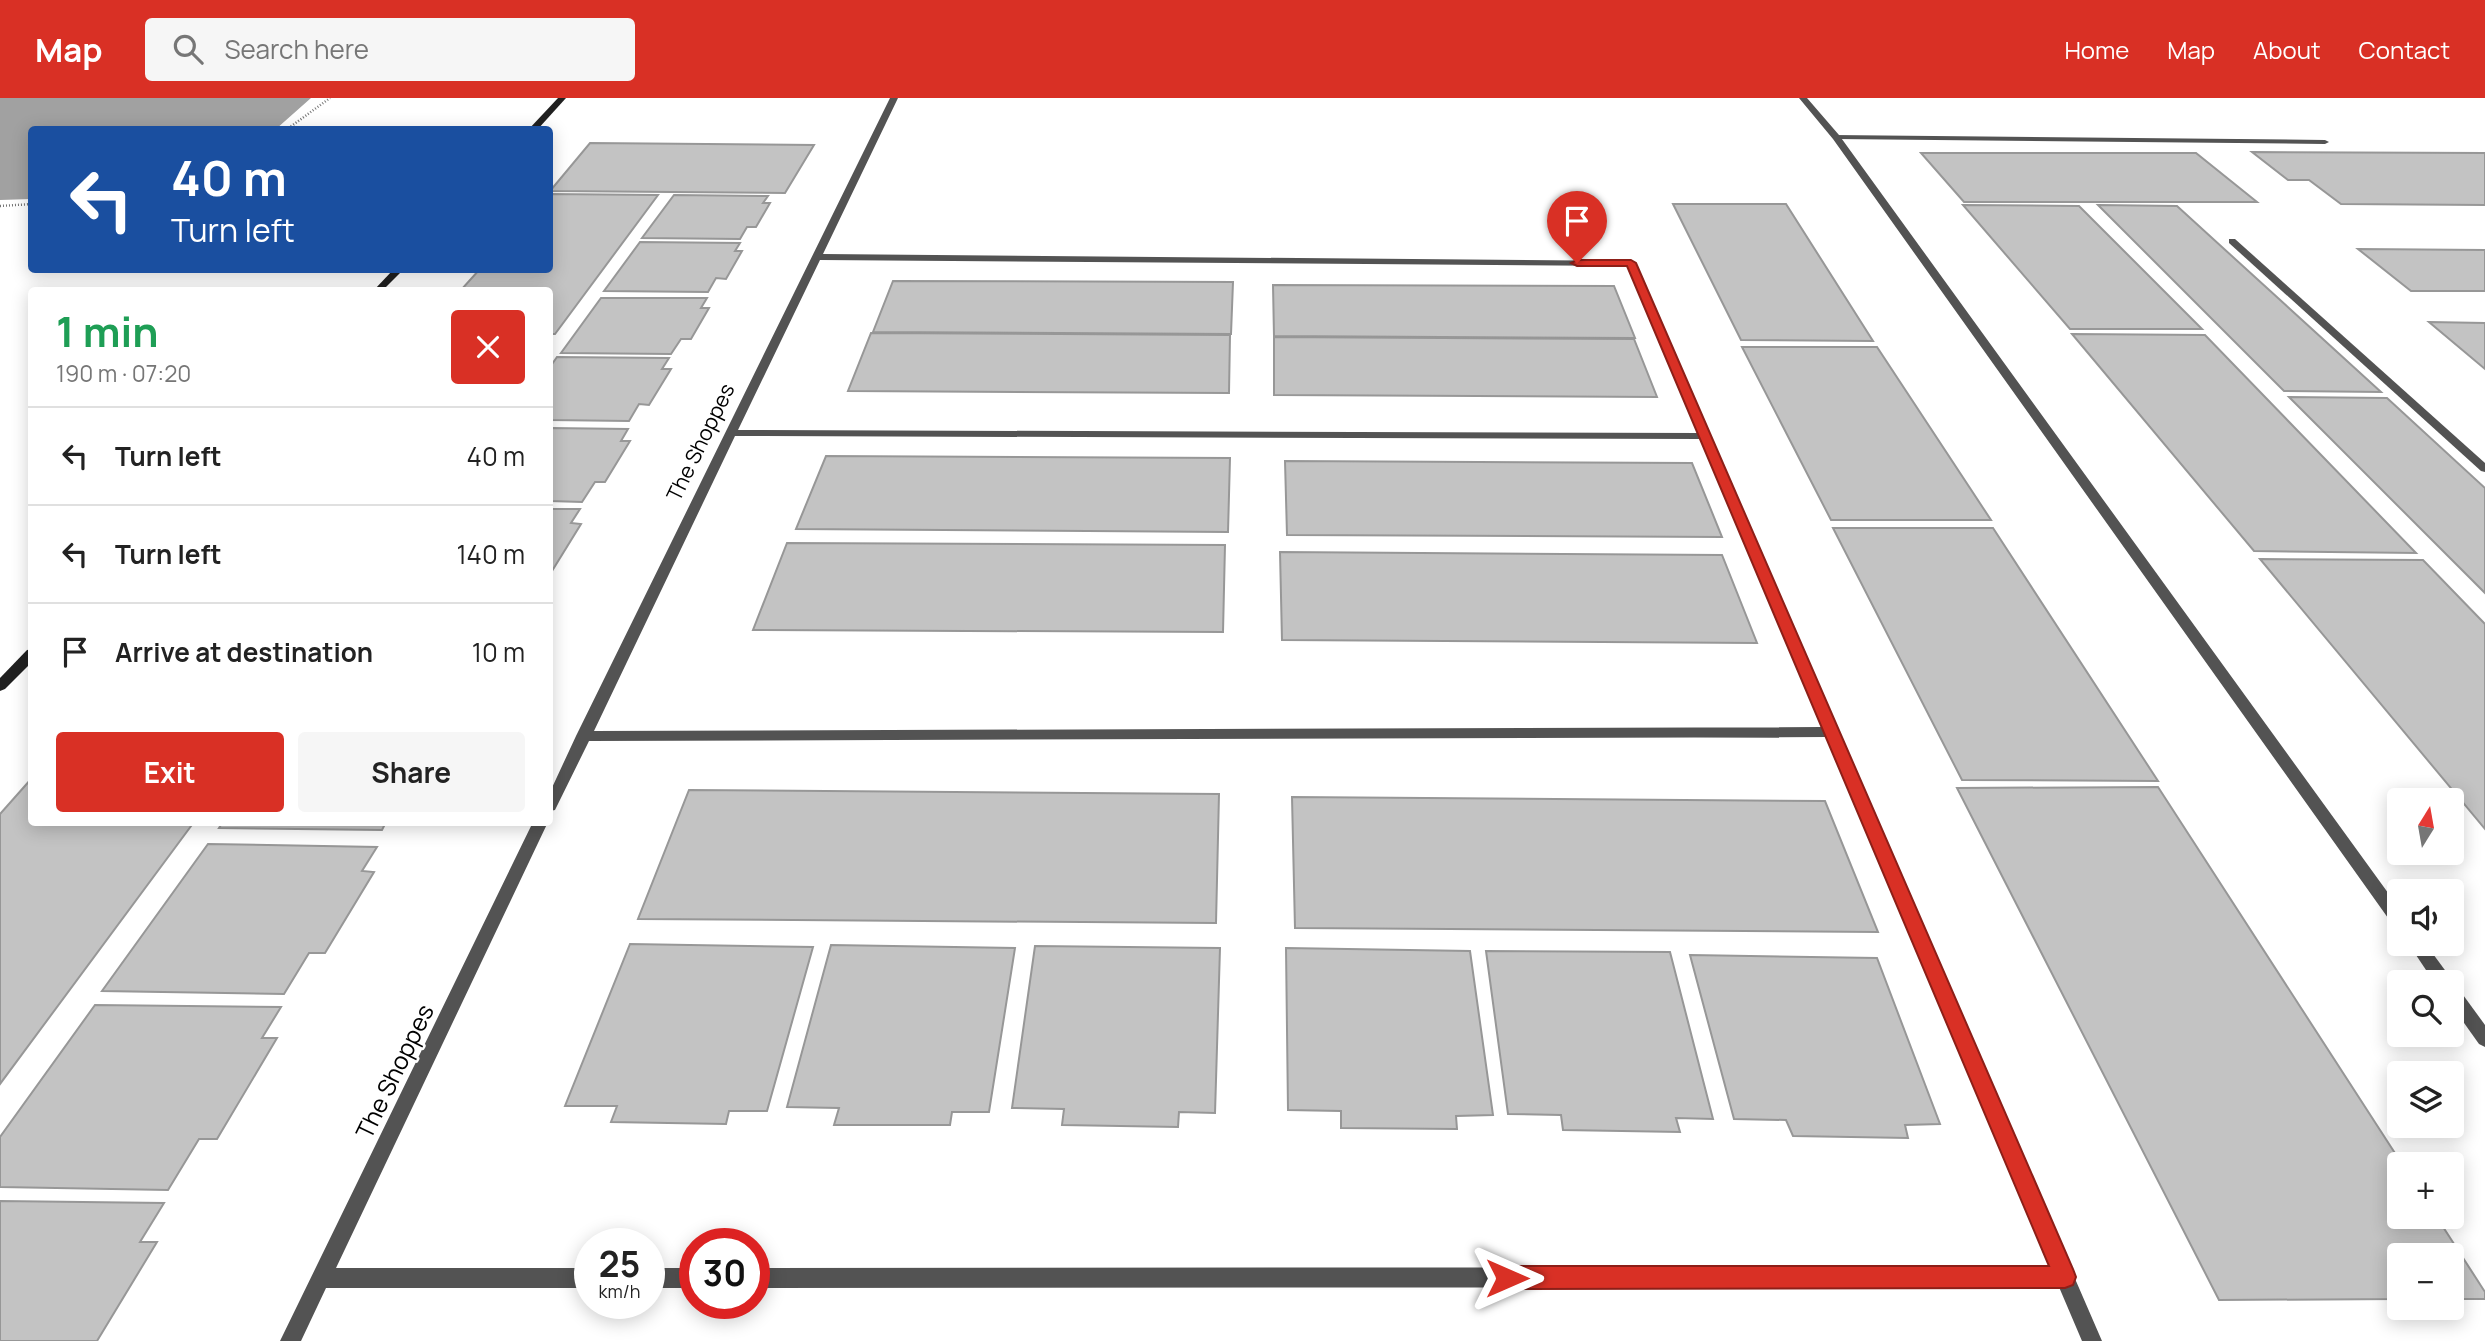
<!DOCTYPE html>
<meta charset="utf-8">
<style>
:root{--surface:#fff;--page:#f6f6f6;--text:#222;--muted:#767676;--line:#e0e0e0;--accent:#d93025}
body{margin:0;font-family:Manrope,sans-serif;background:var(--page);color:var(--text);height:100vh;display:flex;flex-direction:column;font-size:26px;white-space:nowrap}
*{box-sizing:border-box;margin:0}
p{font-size:23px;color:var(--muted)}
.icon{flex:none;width:38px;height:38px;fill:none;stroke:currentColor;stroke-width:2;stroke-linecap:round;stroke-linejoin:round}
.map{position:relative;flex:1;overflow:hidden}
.sheet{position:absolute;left:28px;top:189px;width:525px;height:539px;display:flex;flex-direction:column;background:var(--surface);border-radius:7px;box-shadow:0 4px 18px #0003}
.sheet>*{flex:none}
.guide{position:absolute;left:28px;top:28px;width:525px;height:147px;border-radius:7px;box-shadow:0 4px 18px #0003;background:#1a4fa0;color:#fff;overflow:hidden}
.needle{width:46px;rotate:11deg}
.fabs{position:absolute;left:2387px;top:690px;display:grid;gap:14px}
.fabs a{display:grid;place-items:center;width:77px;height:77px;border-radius:7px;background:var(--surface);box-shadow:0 4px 18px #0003;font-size:35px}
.speed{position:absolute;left:574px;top:1130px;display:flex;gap:14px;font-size:35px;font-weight:700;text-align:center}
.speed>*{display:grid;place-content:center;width:91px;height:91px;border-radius:50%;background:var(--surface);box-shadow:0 4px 18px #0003;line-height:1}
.speed small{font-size:18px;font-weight:400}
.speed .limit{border:10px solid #d22;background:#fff;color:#111}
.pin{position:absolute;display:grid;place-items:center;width:60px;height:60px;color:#fff;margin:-72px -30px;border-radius:50% 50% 50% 0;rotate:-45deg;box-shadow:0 0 7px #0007}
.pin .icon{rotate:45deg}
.me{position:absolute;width:77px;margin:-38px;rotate:90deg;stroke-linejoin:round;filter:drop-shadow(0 0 5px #0008)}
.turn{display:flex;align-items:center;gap:24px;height:147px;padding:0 28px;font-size:32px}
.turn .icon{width:91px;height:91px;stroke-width:2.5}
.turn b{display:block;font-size:49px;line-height:60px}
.round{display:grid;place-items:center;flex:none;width:74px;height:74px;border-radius:7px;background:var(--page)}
.head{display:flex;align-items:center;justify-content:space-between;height:119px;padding:0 28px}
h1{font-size:42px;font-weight:700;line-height:52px;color:#1e9e55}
.cta{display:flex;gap:14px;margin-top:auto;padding:14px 28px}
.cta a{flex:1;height:80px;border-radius:7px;background:var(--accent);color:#fff;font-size:28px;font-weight:700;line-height:80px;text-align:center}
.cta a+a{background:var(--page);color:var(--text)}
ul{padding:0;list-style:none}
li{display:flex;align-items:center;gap:21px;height:98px;padding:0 28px;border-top:2px solid var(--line)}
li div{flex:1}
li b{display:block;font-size:26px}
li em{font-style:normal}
header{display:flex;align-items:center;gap:42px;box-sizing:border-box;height:98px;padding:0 35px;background:var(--accent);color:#fff}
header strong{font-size:33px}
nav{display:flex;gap:38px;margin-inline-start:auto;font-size:24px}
.search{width:490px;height:63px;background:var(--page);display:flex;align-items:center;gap:18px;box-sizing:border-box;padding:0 24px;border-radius:7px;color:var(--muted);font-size:26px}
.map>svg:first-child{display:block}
</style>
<header>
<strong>Map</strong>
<div class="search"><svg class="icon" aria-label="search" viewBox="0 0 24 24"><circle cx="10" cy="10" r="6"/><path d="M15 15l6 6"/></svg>Search here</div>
<nav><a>Home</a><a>Map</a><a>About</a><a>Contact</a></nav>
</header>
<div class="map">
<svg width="2485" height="1243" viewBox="0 0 2485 1243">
<rect width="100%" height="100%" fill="#fff"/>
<polygon fill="#a1a1a1" points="0,0 311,0 276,31 32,32 31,101 0,102"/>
<g fill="#c3c3c3" stroke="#979797" stroke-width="2">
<polygon points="590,45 814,47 785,95 550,93"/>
<polygon points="2252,54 2485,55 2485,107 2341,106 2309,82 2288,82"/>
<polygon points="1921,55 2196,55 2257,104 1964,104"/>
<polygon points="550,96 658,97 555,236 550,236 550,192 461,192 479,172 550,172"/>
<polygon points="674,97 768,98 763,105 770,105 756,129 747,129 740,141 642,140"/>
<polygon points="1673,106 1786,106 1873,243 1741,242"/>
<polygon points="1963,107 2079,108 2202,231 2070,231"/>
<polygon points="2098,107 2177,108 2381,294 2284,293"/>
<polygon points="640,144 740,145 735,153 742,153 726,181 716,180 708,194 604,193"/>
<polygon points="2358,151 2485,152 2485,193 2411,193"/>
<polygon points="893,183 1233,184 1231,236 873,234"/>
<polygon points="1273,187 1614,188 1635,240 1274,238"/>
<polygon points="601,200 707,200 701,210 709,210 691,241 681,241 671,256 561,255"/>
<polygon points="2429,224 2485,225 2485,271"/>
<polygon points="871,235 1230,237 1229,295 848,293"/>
<polygon points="2072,236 2205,237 2416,455 2254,453"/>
<polygon points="1274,239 1634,241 1657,299 1274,297"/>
<polygon points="1742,249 1877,249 1991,422 1831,422"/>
<polygon points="557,259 669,260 662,271 671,271 649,307 639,306 629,323 550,322 550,269"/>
<polygon points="2289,299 2387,300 2485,390 2485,495"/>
<polygon points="550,330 628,331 621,343 630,343 605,384 595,384 582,404 550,403"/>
<polygon points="826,358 1230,360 1228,434 796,431"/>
<polygon points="1285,363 1692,365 1722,439 1287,437"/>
<polygon points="550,411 580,411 571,425 581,426 552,473 550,473"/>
<polygon points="1833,430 1993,430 2158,683 1962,682"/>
<polygon points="787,445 1225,447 1223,534 753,532"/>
<polygon points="1280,454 1722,457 1757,545 1282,542"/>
<polygon points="2260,461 2423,462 2485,526 2485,731"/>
<polygon points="32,680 32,724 194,724 0,986 0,716"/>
<polygon points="2158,689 2402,1066 2399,1066 2399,1118 2436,1118 2485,1194 2485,1201 2452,1201 2452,1157 2399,1157 2399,1201 2219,1202 1957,690"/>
<polygon points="689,692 1219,696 1216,825 638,821"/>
<polygon points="1292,699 1825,703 1878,834 1295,830"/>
<polygon points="223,724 386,724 382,732 219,730"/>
<polygon points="208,746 377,749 362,773 374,774 325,855 309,855 284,896 102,893"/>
<polygon points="630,846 813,849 767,1013 729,1013 726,1026 611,1024 617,1008 565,1008"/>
<polygon points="831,847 1015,850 989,1014 952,1014 950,1027 834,1027 839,1010 787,1009"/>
<polygon points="1035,848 1220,850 1215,1015 1179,1014 1178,1029 1062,1027 1064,1011 1012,1010"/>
<polygon points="1286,850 1470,853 1493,1017 1456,1018 1457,1031 1341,1030 1341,1013 1288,1012"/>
<polygon points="1486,853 1670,854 1713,1021 1676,1020 1680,1034 1563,1032 1561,1017 1508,1016"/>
<polygon points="1690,857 1877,860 1940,1026 1905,1027 1908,1040 1793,1038 1786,1022 1734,1021"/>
<polygon points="95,907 281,909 262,940 277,940 217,1041 199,1041 168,1092 0,1089 0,1039"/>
<polygon points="0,1103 164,1105 140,1144 157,1144 97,1243 0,1243"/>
</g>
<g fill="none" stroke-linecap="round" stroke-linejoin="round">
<g stroke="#757575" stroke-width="2.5" stroke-dasharray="1 2" stroke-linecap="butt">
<polyline points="286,32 330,0"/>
<polyline points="0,108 32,106"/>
</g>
<polygon fill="#535353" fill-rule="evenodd" points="1833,37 2325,42 2329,44 2325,46 1836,41 1832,39"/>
<g fill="#535353" fill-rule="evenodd">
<path d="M890,0H898L823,156L1634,163L2102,1243H2082L2059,1189L754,1190V1170L2050,1169L1827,639L589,643L555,712L550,713V694L576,638ZM820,162L1628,168L1698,335L738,332ZM735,338L1701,341L1822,629L594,633Z"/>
<polygon points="1799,0 1807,0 1839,37 2399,810 2399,828 2393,827 1833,41"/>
<polygon points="2229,141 2235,141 2485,365 2485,374 2481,373 2229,145"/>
<polygon points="533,724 548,724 336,1170 590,1170 590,1190 326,1190 301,1243 280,1243"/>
<polygon points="2408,845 2425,845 2450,879 2452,884 2452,885 2434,884"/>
<polygon points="2452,888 2458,890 2485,927 2485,949 2479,946 2452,908"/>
<rect x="649" y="1170" width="46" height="20"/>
</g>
<g fill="#202020" fill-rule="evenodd">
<polygon points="558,0 566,0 537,32 528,32"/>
<polygon points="393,172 403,172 383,192 374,192"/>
<polygon points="32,551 32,564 5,591 0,593 0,580 27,552"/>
</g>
</g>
<polygon fill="#d93025" stroke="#8d1f18" stroke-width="2" points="1631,162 1636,165 2073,1171 2076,1179 2073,1187 2065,1190 1507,1191 1499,1187 1496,1180 1499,1172 1507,1168 2049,1168 1627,168 1577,168 1571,165 1577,162"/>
<g text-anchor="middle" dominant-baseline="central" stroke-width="5" stroke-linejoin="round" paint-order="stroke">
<g font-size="21" fill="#000" stroke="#fff">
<text transform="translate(700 344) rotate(-64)">The Shoppes</text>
</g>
<g font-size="24" fill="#000" stroke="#fff">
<text transform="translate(394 973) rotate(-64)">The Shoppes</text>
</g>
</g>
</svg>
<div class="fabs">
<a><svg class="needle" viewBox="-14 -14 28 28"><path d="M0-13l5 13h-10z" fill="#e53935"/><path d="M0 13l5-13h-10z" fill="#767676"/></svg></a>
<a><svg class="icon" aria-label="sound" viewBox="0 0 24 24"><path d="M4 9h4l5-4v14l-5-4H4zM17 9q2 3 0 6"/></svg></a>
<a><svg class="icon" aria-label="search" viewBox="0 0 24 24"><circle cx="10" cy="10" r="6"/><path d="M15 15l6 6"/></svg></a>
<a><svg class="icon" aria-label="layers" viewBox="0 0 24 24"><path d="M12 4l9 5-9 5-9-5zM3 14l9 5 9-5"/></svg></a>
<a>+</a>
<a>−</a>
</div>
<div class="speed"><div>25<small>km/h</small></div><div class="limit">30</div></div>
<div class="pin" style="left:1577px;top:165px;background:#d93025"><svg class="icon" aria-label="arrive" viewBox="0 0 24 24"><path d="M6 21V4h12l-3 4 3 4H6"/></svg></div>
<svg class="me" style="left:1507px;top:1180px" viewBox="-20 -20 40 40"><path d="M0-17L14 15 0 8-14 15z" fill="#d93025" stroke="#fff" stroke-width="4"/></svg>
<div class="guide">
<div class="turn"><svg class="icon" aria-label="left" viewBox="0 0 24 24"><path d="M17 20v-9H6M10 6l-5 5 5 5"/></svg><div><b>40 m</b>Turn left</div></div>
</div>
<section class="sheet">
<div class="head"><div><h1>1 min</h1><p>190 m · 07:20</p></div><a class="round" style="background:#d93025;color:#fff"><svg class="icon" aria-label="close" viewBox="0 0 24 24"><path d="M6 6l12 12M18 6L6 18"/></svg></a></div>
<ul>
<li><svg class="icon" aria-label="left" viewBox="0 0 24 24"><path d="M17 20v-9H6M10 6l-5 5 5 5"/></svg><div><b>Turn left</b></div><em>40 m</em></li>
<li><svg class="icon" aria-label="left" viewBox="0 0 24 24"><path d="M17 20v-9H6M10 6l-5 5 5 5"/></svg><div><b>Turn left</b></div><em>140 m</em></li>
<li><svg class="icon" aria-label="arrive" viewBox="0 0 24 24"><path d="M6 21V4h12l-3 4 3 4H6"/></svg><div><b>Arrive at destination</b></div><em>10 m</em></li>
</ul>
<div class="cta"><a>Exit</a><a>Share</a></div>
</section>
</div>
